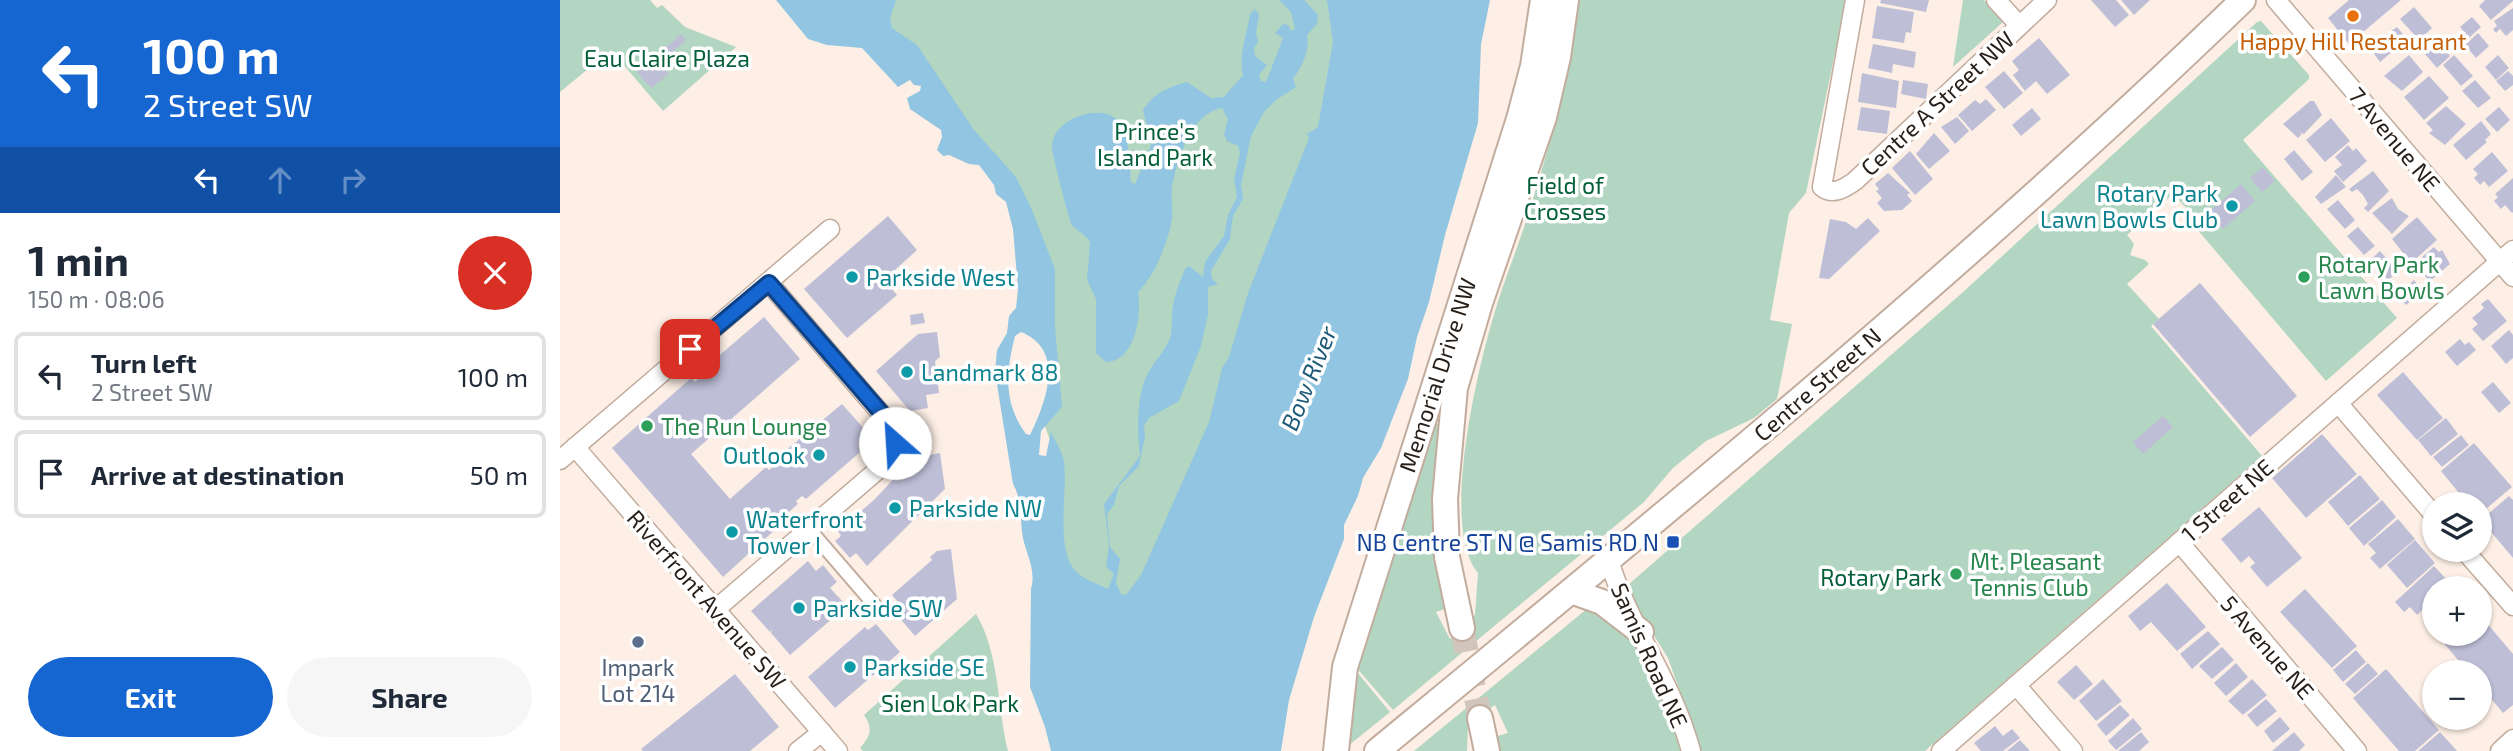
<!DOCTYPE html>
<meta charset="utf-8">
<style>
:root{--surface:#fff;--page:#f6f6f7;--text:#1f2937;--muted:#747a83;--line:#e0e1e3;--accent:#1566d0}
body{margin:0;font-family:"Exo 2",sans-serif;background:var(--page);color:var(--text);height:100vh;display:flex;flex-direction:column;font-size:26px;white-space:nowrap}
*{box-sizing:border-box;margin:0}
p{font-size:23px;color:var(--muted)}
.icon{flex:none;width:38px;height:38px;fill:none;stroke:currentColor;stroke-width:2;stroke-linecap:round;stroke-linejoin:round}
.map{position:relative;flex:1;overflow:hidden}
.details{display:flex;flex-direction:column;background:var(--surface);width:560px}
.details>*{flex:none}
.banner{background:#1566d0;color:#fff;overflow:hidden}
.tools{position:absolute;left:1862px;top:492px;display:grid;gap:14px}
.tools a{display:grid;place-items:center;width:70px;height:70px;border-radius:50%;background:var(--surface);box-shadow:0 2px 5px #0004;font-size:35px}
.pin{position:absolute;display:grid;place-items:center;width:60px;height:60px;color:#fff;margin:-30px;border-radius:14px;box-shadow:0 4px 10px #0006}
.me{position:absolute;width:77px;margin:-38px;rotate:334deg;stroke-linejoin:round;filter:drop-shadow(0 0 5px #0008)}
.turn{display:flex;align-items:center;gap:24px;height:147px;padding:0 28px;font-size:32px}
.turn .icon{width:91px;height:91px;stroke-width:2.5}
.turn b{display:block;font-size:49px;line-height:60px}
.lanes{display:flex;align-items:center;height:66px;padding:0 28px;background:#0003;justify-content:center;gap:35px;direction:ltr}
.lanes .off{opacity:.35}
.round{display:grid;place-items:center;flex:none;width:74px;height:74px;border-radius:37px;background:var(--page)}
.head{display:flex;align-items:center;justify-content:space-between;height:119px;padding:0 28px}
h1{font-size:42px;font-weight:700;line-height:52px}
.cta{display:flex;gap:14px;margin-top:auto;padding:14px 28px}
.cta a{flex:1;height:80px;border-radius:42px;background:var(--accent);color:#fff;font-size:28px;font-weight:700;line-height:80px;text-align:center}
.cta a+a{background:var(--page);color:var(--text)}
ul{padding:0;list-style:none}
li{display:flex;align-items:center;gap:21px;height:88px;margin:0 14px 10px;padding:0 14px;border:4px solid var(--line);border-radius:10px}
li div{flex:1}
li b{display:block;font-size:26px}
li em{font-style:normal}
main{display:flex;flex:1;min-height:0}
.map>svg:first-child{display:block}
</style>
<main>
<section class="details">
<div class="banner">
<div class="turn"><svg class="icon" aria-label="left" viewBox="0 0 24 24"><path d="M17 20v-9H6M10 6l-5 5 5 5"/></svg><div><b>100 m</b>2 Street SW</div></div>
<div class="lanes"><svg class="icon" aria-label="left" viewBox="0 0 24 24"><path d="M17 20v-9H6M10 6l-5 5 5 5"/></svg><svg class="icon off" aria-label="ahead" viewBox="0 0 24 24"><path d="M12 20V5M6 11l6-6 6 6"/></svg><svg class="icon off" aria-label="right" viewBox="0 0 24 24"><path d="M7 20v-9h11M14 6l5 5-5 5"/></svg></div>
</div>
<div class="head"><div><h1>1 min</h1><p>150 m · 08:06</p></div><a class="round" style="background:#d93025;color:#fff"><svg class="icon" aria-label="close" viewBox="0 0 24 24"><path d="M6 6l12 12M18 6L6 18"/></svg></a></div>
<ul>
<li><svg class="icon" aria-label="left" viewBox="0 0 24 24"><path d="M17 20v-9H6M10 6l-5 5 5 5"/></svg><div><b>Turn left</b><p>2 Street SW</p></div><em>100 m</em></li>
<li><svg class="icon" aria-label="arrive" viewBox="0 0 24 24"><path d="M6 21V4h12l-3 4 3 4H6"/></svg><div><b>Arrive at destination</b></div><em>50 m</em></li>
</ul>
<div class="cta"><a>Exit</a><a>Share</a></div>
</section>
<div class="map">
<svg width="1953" height="751" viewBox="0 0 1953 751">
<rect width="100%" height="100%" fill="#fdefe5"/>
<g fill="#b2d6c1">
<polygon points="0,0 90,0 97,8 102,5 125,27 176,47 103,111 51,50 0,92"/>
<polygon points="332,0 771,0 777,43 761,130 653,423 586,580 567,601 514,577 504,554 500,468 482,418 494,383 468,212 326,27"/>
<path d="M1018,0H1286L1246,193L1229,213L1210,320L1232,324L1217,399L1194,418L1146,441L1113,468L1084,502L833,710L795,666L871,423L878,424L875,511L888,608L876,612L890,639L915,615L918,573C880,528 917,372 933,318C943,282 958,248 969,212C990,144 1012,71 1018,0Z"/>
<polygon points="1403,0 1424,0 1443,22 1393,67"/>
<polygon points="1701,21 1749,75 1749,79 1683,140 1837,318 1766,381 1625,215 1629,211 1613,194 1567,235 1574,244 1570,255 1585,260 1589,264 1567,284 1599,319 1591,326 1702,456 1365,751 1141,751 1108,658 1067,592 1068,585 1402,293 1697,22"/>
<polygon points="1028,608 1058,625 1092,669 1122,751 938,751 934,737 948,733 935,705 908,724 907,751 854,751"/>
<path d="M416,614C440,654 437,707 448,751H303L300,748C311,736 313,728 304,715Z"/>
<polygon points="797,672 830,712 788,746"/>
</g>
<path fill="#92c5e1" fill-rule="evenodd" d="M216,0H336L330,18L332,28L357,45L414,130L456,177L472,210L495,269V327L502,407L481,431L479,455L486,456L491,432C495,440 500,449 503,457C510,486 492,554 519,574C527,581 539,584 548,589L554,574L546,567L549,545L544,504L580,456C577,431 576,393 589,371C595,361 606,349 610,338C613,328 611,316 613,305C615,293 621,280 625,269L629,266L643,277L645,262L664,236L668,215L677,197L674,179L680,153L678,146L667,141L664,134L668,119L662,108C631,114 620,154 613,181C610,192 613,206 612,219C608,242 595,276 578,292C582,316 575,362 546,362L536,353V299L527,280L530,243C527,234 517,232 512,225C509,220 492,154 492,147C492,118 542,103 557,120C570,136 570,163 571,182L575,184L591,145L583,110C595,92 607,88 627,82L651,98L664,97L683,75C678,53 687,36 690,14L695,9L699,15L696,34L698,42L694,48L695,56L707,65L699,75L701,81L706,82L723,38L715,33L723,24L728,25L731,31L735,29L731,12L719,0H744L758,15L757,24L747,35C750,51 742,66 733,79L736,87L716,100L704,112L691,136L681,185L683,199L673,216L670,239L651,271L652,279L658,284L648,287V315L641,346L619,401L589,418L584,426L585,436L579,466L559,486L554,505L547,514L550,547L560,559L556,583L561,594L566,595L581,575L649,422L662,368L669,357L688,293L749,138L747,134L758,127L773,42L767,0H930L921,44L918,123L885,235L869,302L857,337L848,379L821,448L803,478L798,496L784,525V539L754,617L729,700L721,751H491L485,727L470,687L471,589C477,568 464,551 462,532C460,513 462,500 453,484L435,372L437,350L447,333L449,316L456,308L458,289L453,229L446,202L436,194L434,185L419,165L409,164L389,155L383,156L377,150L382,137L381,130L350,109L347,98L360,91L361,86L354,85L350,80L338,87L302,48L267,45L248,39ZM461,332C506,350 486,402 470,435L466,434C443,403 446,372 455,336Z"/>
<g fill="#bebfd7">
<polygon points="1321,0 1369,0 1366,12 1320,3"/>
<polygon points="1531,0 1556,0 1569,15 1555,27"/>
<polygon points="1561,0 1590,0 1574,15"/>
<polygon points="1789,0 1841,0 1789,44 1768,18"/>
<polygon points="1925,0 1953,0 1953,1 1931,20 1919,6"/>
<polygon points="1317,6 1354,12 1351,33 1346,32 1344,43 1312,38"/>
<polygon points="1854,7 1872,28 1859,40 1840,19"/>
<polygon points="1953,8 1953,30 1946,36 1940,29 1936,33 1933,29 1937,26 1934,21"/>
<polygon points="1912,17 1921,27 1909,38 1900,27"/>
<polygon points="1837,27 1847,39 1820,62 1809,47"/>
<polygon points="1918,33 1929,46 1916,58 1905,45"/>
<polygon points="121,34 126,40 109,55 104,49"/>
<polygon points="1479,38 1510,75 1487,94 1476,81 1465,91 1453,75 1459,70 1452,61"/>
<polygon points="1879,43 1890,56 1877,68 1865,54"/>
<polygon points="1313,44 1356,52 1354,68 1333,64 1332,73 1308,68"/>
<polygon points="1849,55 1863,72 1842,91 1824,76"/>
<polygon points="1894,55 1913,76 1901,86 1883,65"/>
<polygon points="1938,55 1949,68 1936,80 1925,67"/>
<polygon points="94,57 109,74 91,88 77,72"/>
<polygon points="1444,71 1463,93 1444,109 1425,87"/>
<polygon points="1948,71 1953,76 1953,85 1945,91 1936,81"/>
<polygon points="1302,73 1339,81 1336,108 1298,102"/>
<polygon points="1869,76 1889,98 1864,120 1844,97"/>
<polygon points="1343,80 1368,84 1366,99 1341,94"/>
<polygon points="1915,80 1931,98 1918,108 1902,91"/>
<polygon points="1426,99 1436,110 1412,131 1398,115 1415,100 1420,104"/>
<polygon points="1750,101 1754,101 1762,115 1744,134 1739,132 1742,134 1738,138 1723,124"/>
<polygon points="1886,106 1906,124 1885,145 1869,133 1873,130 1866,123"/>
<polygon points="1301,107 1330,111 1327,134 1297,130"/>
<polygon points="1939,107 1950,120 1937,132 1925,119"/>
<polygon points="1472,108 1481,119 1461,136 1452,125"/>
<polygon points="1397,117 1409,131 1395,144 1381,127"/>
<polygon points="1771,118 1790,141 1765,162 1746,140"/>
<polygon points="1921,121 1931,134 1925,140 1927,142 1906,160 1893,145"/>
<polygon points="1374,133 1390,151 1369,169 1356,154"/>
<polygon points="1788,145 1793,151 1796,148 1807,161 1783,182 1774,171 1782,165 1775,157"/>
<polygon points="1734,150 1753,172 1742,181 1724,159"/>
<polygon points="1350,151 1373,179 1355,195 1332,168"/>
<polygon points="1932,152 1948,171 1929,187 1924,181 1920,185 1914,178 1918,174 1913,169"/>
<polygon points="1703,167 1715,181 1702,192 1690,178"/>
<polygon points="1813,171 1829,191 1808,212 1804,208 1808,204 1803,195 1797,189 1792,192 1789,189"/>
<polygon points="1328,173 1350,193 1347,195 1352,201 1342,210 1324,211 1317,203 1322,198 1316,191 1319,189 1315,184"/>
<polygon points="1776,175 1786,187 1761,204 1755,197"/>
<polygon points="1953,178 1953,212 1952,213 1945,205 1941,209 1934,201 1938,197 1935,194"/>
<polygon points="1681,184 1695,201 1663,229 1649,212"/>
<polygon points="1832,198 1838,209 1849,216 1832,234 1812,213"/>
<polygon points="1778,200 1795,220 1785,229 1767,209"/>
<polygon points="328,216 357,250 324,280 337,295 287,338 244,289"/>
<polygon points="1857,217 1877,240 1851,263 1832,239"/>
<polygon points="1308,218 1320,231 1269,279 1259,278 1270,219 1286,222 1296,229"/>
<polygon points="1798,227 1815,246 1804,255 1787,236"/>
<polygon points="1874,247 1879,252 1882,250 1890,264 1869,282 1856,262"/>
<polygon points="1820,251 1838,272 1828,280 1810,260"/>
<polygon points="1854,280 1863,291 1846,305 1837,295"/>
<polygon points="1640,283 1737,396 1690,437 1593,324"/>
<polygon points="1928,299 1947,321 1923,341 1912,329 1918,324 1912,318 1924,308 1921,304"/>
<polygon points="363,313 365,323 351,325 350,315"/>
<polygon points="204,317 240,359 131,454 170,499 206,467 209,470 217,463 214,460 282,404 314,440 246,499 242,496 236,501 238,504 214,525 217,528 163,577 52,448 131,378 135,382 155,365 161,354"/>
<polygon points="1949,330 1953,335 1953,358 1946,364 1931,346"/>
<polygon points="377,332 380,357 375,361 379,393 366,395 368,408 350,411 316,371 358,334"/>
<polygon points="1900,339 1905,345 1909,342 1916,350 1897,366 1885,352"/>
<polygon points="1843,372 1883,418 1857,440 1817,395"/>
<polygon points="1933,382 1951,403 1939,413 1921,392"/>
<polygon points="1603,416 1613,427 1583,454 1573,442"/>
<polygon points="1886,418 1898,434 1871,456 1858,440"/>
<polygon points="1762,434 1797,474 1746,518 1712,478"/>
<polygon points="1901,435 1909,445 1882,467 1873,457"/>
<polygon points="1914,443 1952,487 1920,514 1920,504 1908,504 1881,471"/>
<polygon points="380,453 385,489 307,566 296,553 290,558 275,541 281,536 278,531 315,499 353,458"/>
<polygon points="1800,475 1820,499 1788,526 1768,502"/>
<polygon points="1949,496 1953,500 1953,558 1921,520"/>
<polygon points="1822,500 1836,517 1804,546 1789,528"/>
<polygon points="1699,507 1742,558 1707,587 1690,567 1695,563 1689,556 1681,563 1661,539"/>
<polygon points="1838,519 1855,539 1820,569 1810,558 1816,553 1808,544"/>
<polygon points="1855,540 1875,563 1847,588 1827,565"/>
<polygon points="391,549 397,599 355,636 331,608 338,602 332,595 372,560 370,557 377,551"/>
<polygon points="248,561 256,571 263,565 277,582 270,588 287,606 230,655 211,633 212,629 210,632 191,611"/>
<polygon points="1874,566 1891,584 1886,588 1874,588 1874,599 1857,615 1850,607 1844,612 1835,602"/>
<polygon points="1607,583 1646,627 1617,651 1591,622 1580,631 1568,616"/>
<polygon points="1745,589 1797,646 1772,668 1720,612"/>
<polygon points="1920,615 1953,654 1953,705 1943,713 1920,685 1920,672 1908,672 1883,642 1893,634 1920,634"/>
<polygon points="316,624 340,652 275,708 248,677 305,627 308,630"/>
<polygon points="1648,631 1660,644 1632,669 1620,654"/>
<polygon points="1662,647 1674,660 1652,679 1639,666"/>
<polygon points="1796,650 1806,662 1783,682 1773,670"/>
<polygon points="1676,663 1688,677 1666,696 1654,683"/>
<polygon points="1808,663 1818,674 1795,694 1785,684"/>
<polygon points="1516,665 1533,684 1514,700 1497,682"/>
<polygon points="1826,669 1879,730 1855,751 1839,751 1793,698"/>
<polygon points="175,674 219,727 190,751 83,751 81,749"/>
<polygon points="1543,679 1562,701 1536,721 1519,701"/>
<polygon points="1692,679 1707,695 1683,715 1668,701"/>
<polygon points="1706,699 1717,711 1697,727 1687,715"/>
<polygon points="1560,705 1570,715 1546,736 1537,725"/>
<polygon points="1720,717 1730,729 1713,743 1704,731"/>
<polygon points="1573,718 1582,729 1556,750 1548,741"/>
<polygon points="1435,726 1443,736 1452,729 1460,738 1443,751 1421,751 1414,743"/>
<polygon points="1581,732 1589,742 1579,751 1558,751"/>
<polygon points="1734,732 1745,745 1739,751 1712,751"/>
<polygon points="1880,732 1897,751 1858,751"/>
<polygon points="1460,740 1470,751 1447,751"/>
</g>
<g fill="none" stroke-linecap="round" stroke-linejoin="round">
<polyline stroke="#d2c5bc" stroke-width="24" stroke-dasharray="24 12" stroke-linecap="butt" points="902,628 920,718"/>
<defs>
<polyline id="pedestrian" points="249,529 318,609"/>
<g id="minor">
<path d="M1295,0L1262,187C1273,196 1285,188 1295,181L1487,0"/>
<polyline points="1436,0 1459,25"/>
<polyline points="1716,0 1953,277"/>
<polyline points="1778,403 1874,515"/>
<polyline points="15,447 278,751"/>
<polyline points="0,460 270,229"/>
<polyline points="1619,542 1797,751"/>
<polyline points="1904,550 1953,606"/>
<path d="M1049,560C1069,627 1112,680 1131,751"/>
<polyline points="156,609 327,462 335,443 330,424 209,283"/>
<polyline points="1456,685 1513,751"/>
<polyline points="238,751 262,732"/>
<polyline points="1381,751 1953,250"/>
<polyline points="1940,751 1953,739"/>
</g>
<g id="secondary">
<polyline points="1011,591 1042,602 1081,632"/>
<polyline points="902,628 887,557 885,499 895,388 920,303 984,117 998,57 1006,0"/>
<polyline points="920,718 927,751"/>
<polyline points="776,751 785,667 959,119 973,66 983,0"/>
<path d="M817,751C1112,508 1408,266 1683,0"/>
</g>
</defs>
<use href="#pedestrian" stroke="#c2ac9d" stroke-width="16"/>
<use href="#minor" stroke="#c2ac9d" stroke-width="21"/>
<use href="#secondary" stroke="#c2ac9d" stroke-width="28"/>
<use href="#pedestrian" stroke="#fff" stroke-width="12"/>
<use href="#minor" stroke="#fff" stroke-width="18"/>
<use href="#secondary" stroke="#fff" stroke-width="24"/>
</g>
<g fill="none" stroke-linecap="round" stroke-linejoin="round">
<defs>
<polyline id="route" points="130,349 209,283 331,424 335,443"/>
</defs>
<use href="#route" stroke="#0e4287" stroke-width="18"/>
<use href="#route" stroke="#1566d0" stroke-width="12"/>
</g>
<circle fill="#e8710a" stroke="#fff" stroke-width="2.5" cx="1793" cy="16" r="7"/>
<g fill="#0f9aa8" stroke="#fff" stroke-width="2.5">
<circle cx="1672" cy="206" r="7"/>
<circle cx="292" cy="277" r="7"/>
<circle cx="347" cy="372" r="7"/>
<circle cx="259" cy="455" r="7"/>
<circle cx="335" cy="508" r="7"/>
<circle cx="172" cy="532" r="7"/>
<circle cx="239" cy="608" r="7"/>
<circle cx="290" cy="667" r="7"/>
</g>
<g fill="#2e9e5b" stroke="#fff" stroke-width="2.5">
<circle cx="1744" cy="277" r="7"/>
<circle cx="87" cy="426" r="7"/>
<circle cx="1396" cy="574" r="7"/>
</g>
<rect fill="#1a4fb4" stroke="#fff" stroke-width="2.5" x="1106" y="535" width="14" height="14" rx="3.5"/>
<circle fill="#5c6f8a" stroke="#fff" stroke-width="2.5" cx="78" cy="642" r="7"/>
<g text-anchor="middle" dominant-baseline="central" stroke-width="7" stroke-linejoin="round" paint-order="stroke">
<g font-size="23" fill="#c56008" stroke="#fff">
<text x="1793" y="41">Happy Hill Restaurant</text>
</g>
<g font-size="23" fill="#055f3b" stroke="#fff">
<text x="107" y="58">Eau Claire Plaza</text>
<text x="595" y="131">Prince's<tspan x="595" dy="26">Island Park</tspan></text>
<text x="1005" y="185">Field of<tspan x="1005" dy="26">Crosses</tspan></text>
<text x="1321" y="577">Rotary Park</text>
<text x="390" y="703">Sien Lok Park</text>
</g>
<g font-size="23" fill="#261e18" stroke="#fff">
<text transform="translate(1377 103) rotate(-43)">Centre A Street NW</text>
<text transform="translate(1835 139) rotate(50)">7 Avenue NE</text>
<text transform="translate(877 375) rotate(-72)">Memorial Drive NW</text>
<text transform="translate(1257 384) rotate(-41)">Centre Street N</text>
<text transform="translate(1667 500) rotate(-41)">1 Street NE</text>
<text transform="translate(147 599) rotate(49)">Riverfront Avenue SW</text>
<text transform="translate(1708 647) rotate(49)">5 Avenue NE</text>
<text transform="translate(1090 655) rotate(66)">Samis Road NE</text>
</g>
<g font-size="23" fill="#0d838f" stroke="#fff" text-anchor="start">
<text x="1658" y="193" text-anchor="end">Rotary Park<tspan x="1658" dy="26">Lawn Bowls Club</tspan></text>
<text x="306" y="277">Parkside West</text>
<text x="361" y="372">Landmark 88</text>
<text x="245" y="455" text-anchor="end">Outlook</text>
<text x="349" y="508">Parkside NW</text>
<text x="186" y="519">Waterfront<tspan x="186" dy="26">Tower I</tspan></text>
<text x="253" y="608">Parkside SW</text>
<text x="304" y="667">Parkside SE</text>
</g>
<g font-size="23" fill="#27864d" stroke="#fff" text-anchor="start">
<text x="1758" y="264">Rotary Park<tspan x="1758" dy="26">Lawn Bowls</tspan></text>
<text x="101" y="426">The Run Lounge</text>
<text x="1410" y="561">Mt. Pleasant<tspan x="1410" dy="26">Tennis Club</tspan></text>
</g>
<g font-size="23" fill="#164399" stroke="#fff" text-anchor="end">
<text x="1099" y="542">NB Centre ST N @ Samis RD N</text>
</g>
<g font-size="23" fill="#4e5e75" stroke="#fff">
<text x="78" y="667">Impark<tspan x="78" dy="26">Lot 214</tspan></text>
</g>
<g font-size="24" font-style="italic" fill="#1c5a77" stroke="#fff">
<text transform="translate(748 378) rotate(-68)">Bow River</text>
</g>
</g>
</svg>
<div class="tools">
<a><svg class="icon" aria-label="layers" viewBox="0 0 24 24"><path d="M12 4l9 5-9 5-9-5zM3 14l9 5 9-5"/></svg></a>
<a>+</a>
<a>−</a>
</div>
<div class="pin" style="left:130px;top:349px;background:#d93025"><svg class="icon" aria-label="arrive" viewBox="0 0 24 24"><path d="M6 21V4h12l-3 4 3 4H6"/></svg></div>
<svg class="me" style="left:335px;top:443px" viewBox="-20 -20 40 40"><circle r="19" fill="#fff"/><path d="M0-13L10 11 0 6-10 11z" fill="#1566d0"/></svg>
</div>
</main>
